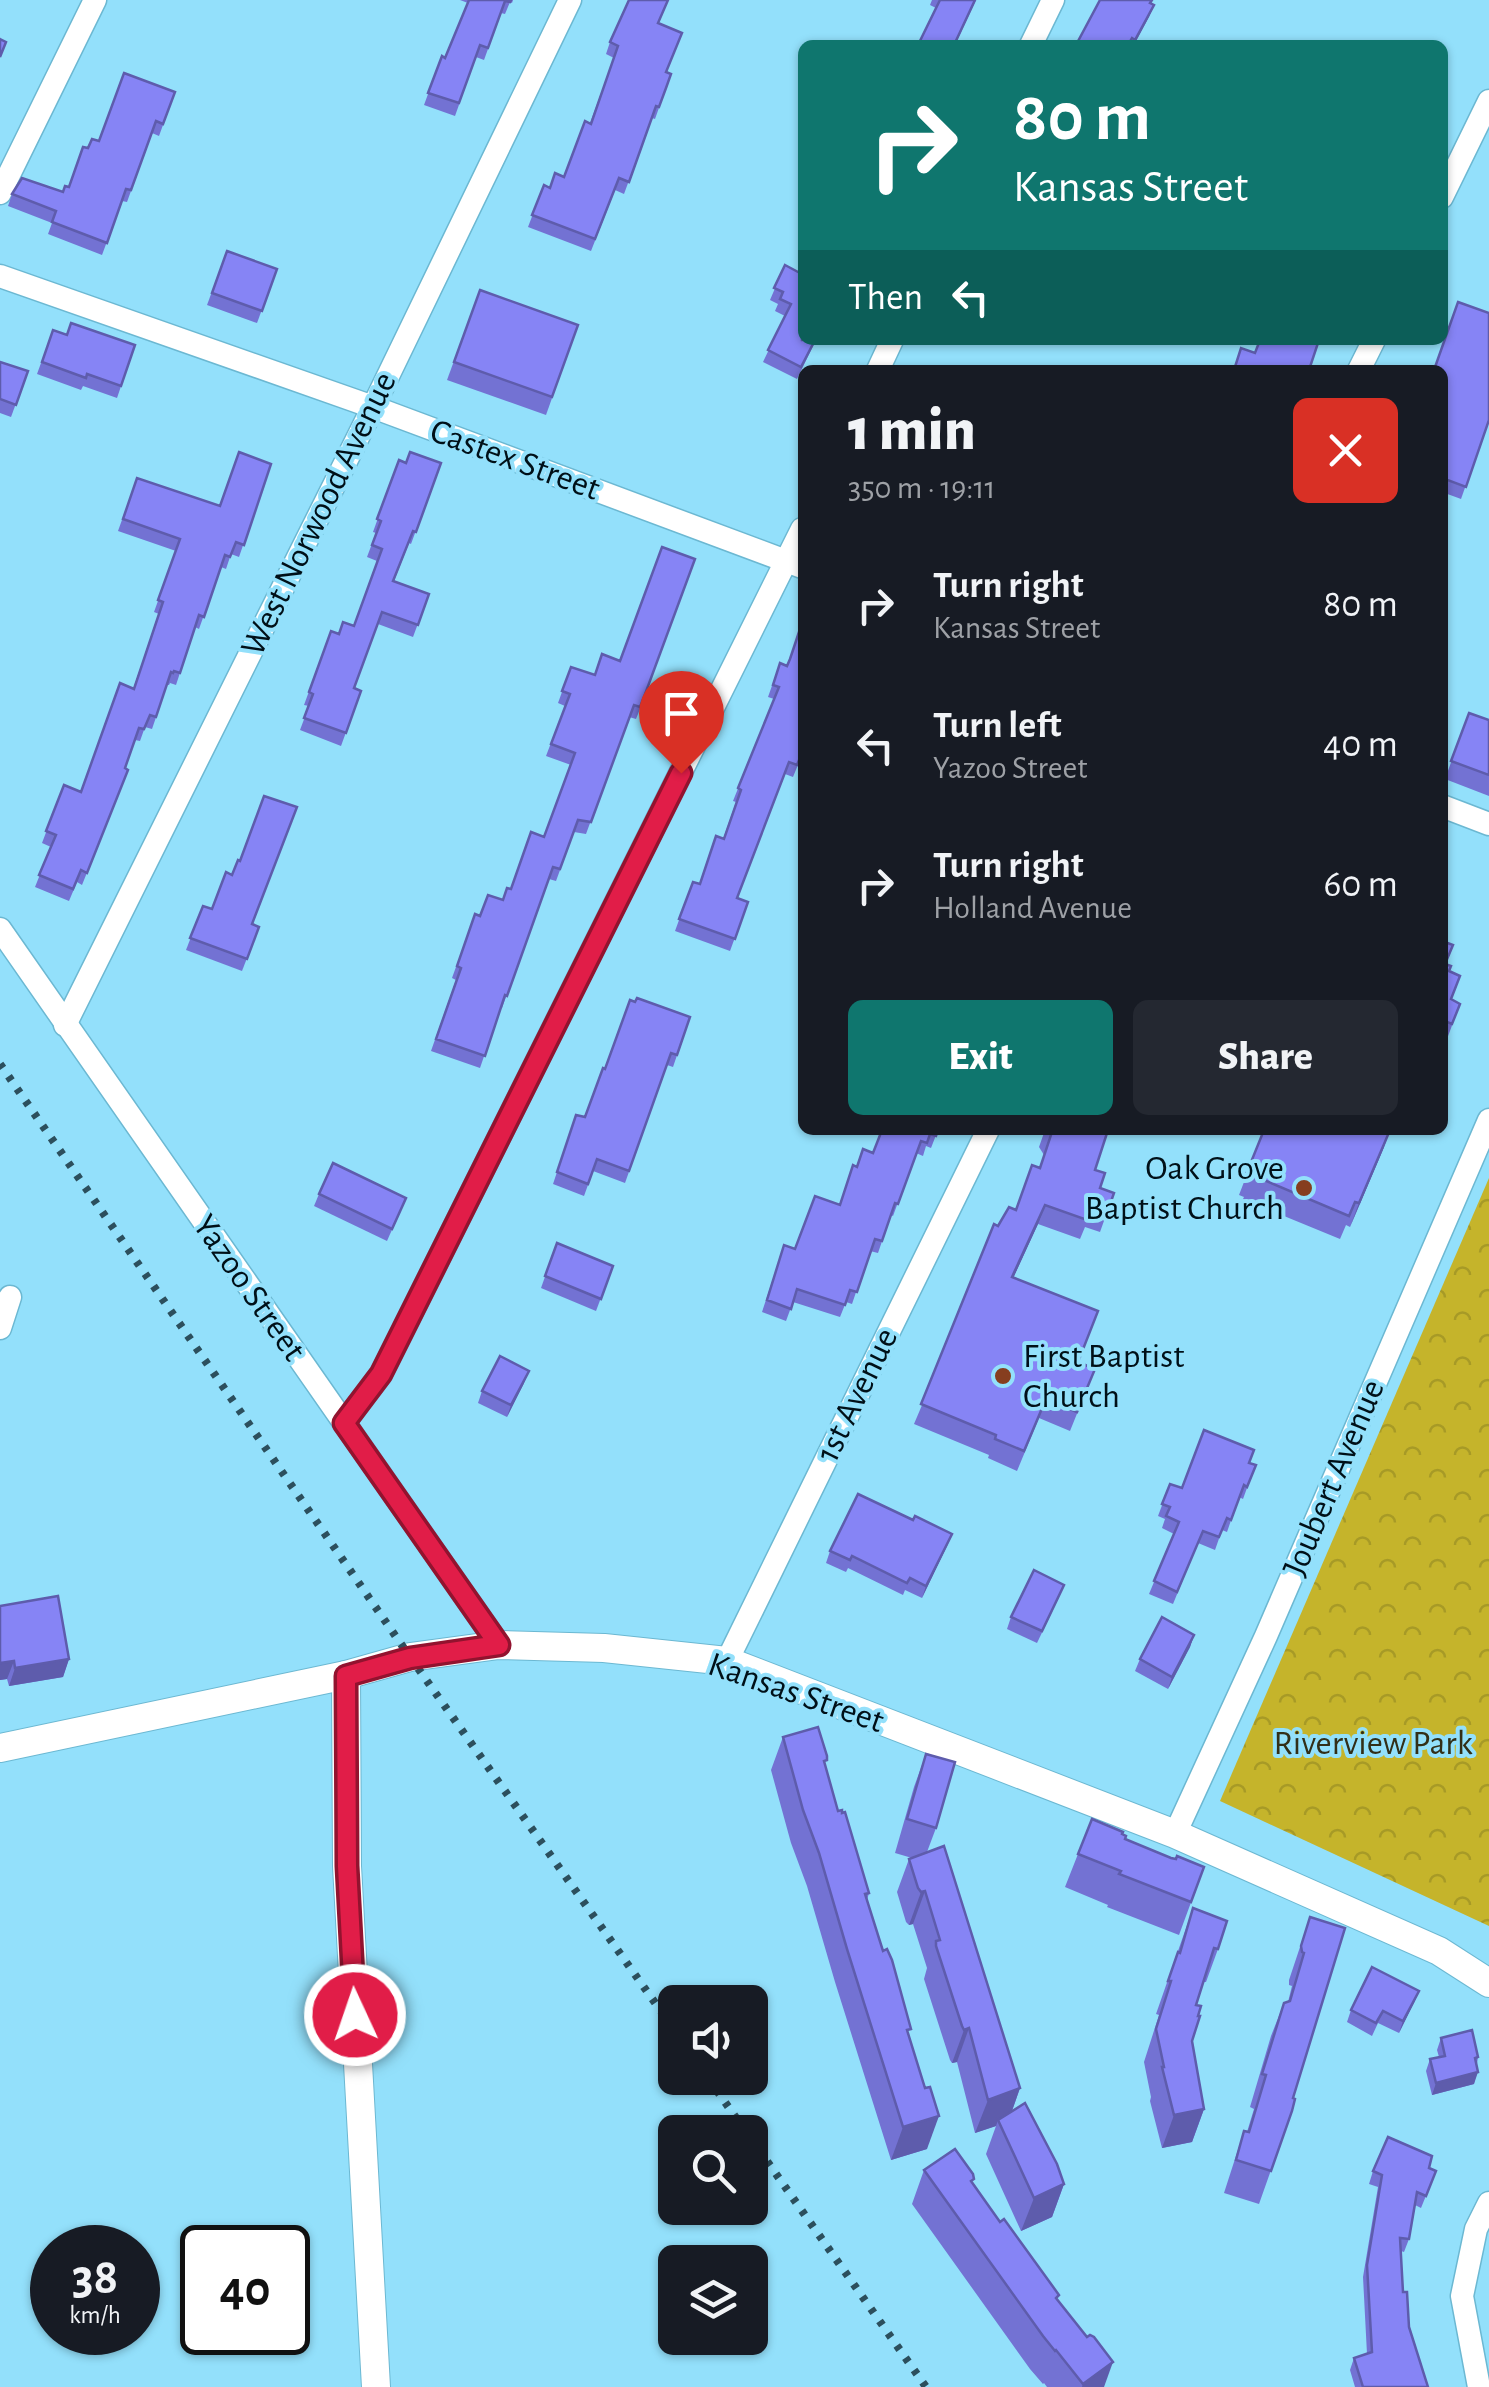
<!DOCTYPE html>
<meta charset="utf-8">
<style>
:root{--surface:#171b24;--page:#242831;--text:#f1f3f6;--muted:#9ea1a6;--accent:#0f766e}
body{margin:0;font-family:"Alegreya Sans",sans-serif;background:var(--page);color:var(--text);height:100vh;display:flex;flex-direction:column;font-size:38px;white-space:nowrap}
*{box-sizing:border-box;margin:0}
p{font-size:32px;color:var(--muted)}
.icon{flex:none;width:55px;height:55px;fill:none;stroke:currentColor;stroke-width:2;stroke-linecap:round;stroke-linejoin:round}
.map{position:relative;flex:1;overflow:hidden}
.panel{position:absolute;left:798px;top:365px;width:650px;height:770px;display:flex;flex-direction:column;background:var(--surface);border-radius:15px;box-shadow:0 2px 8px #0004}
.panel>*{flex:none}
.banner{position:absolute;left:798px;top:40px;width:650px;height:305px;border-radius:15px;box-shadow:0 2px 8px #0004;background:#0f766e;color:#fff;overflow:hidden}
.tools{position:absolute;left:658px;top:1985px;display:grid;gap:20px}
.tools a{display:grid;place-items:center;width:110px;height:110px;border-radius:15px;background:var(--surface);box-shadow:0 2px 8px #0004;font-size:50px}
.speed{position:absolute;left:30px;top:2225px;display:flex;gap:20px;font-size:50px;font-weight:700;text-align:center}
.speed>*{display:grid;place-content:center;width:130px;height:130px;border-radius:50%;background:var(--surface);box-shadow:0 2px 8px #0004;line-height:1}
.speed small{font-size:25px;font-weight:400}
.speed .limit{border:5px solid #111;border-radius:15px;background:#fff;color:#111}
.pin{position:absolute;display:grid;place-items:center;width:85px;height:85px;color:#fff;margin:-102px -42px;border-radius:50% 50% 50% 0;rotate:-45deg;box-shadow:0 0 10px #0007}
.pin .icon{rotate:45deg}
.me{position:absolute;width:110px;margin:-55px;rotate:357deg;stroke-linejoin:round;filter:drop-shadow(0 0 8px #0008)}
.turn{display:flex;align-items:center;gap:35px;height:210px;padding:0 50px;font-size:45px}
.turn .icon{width:130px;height:130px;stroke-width:2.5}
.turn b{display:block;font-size:70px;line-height:85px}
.then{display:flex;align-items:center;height:95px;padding:0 50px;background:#0003;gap:20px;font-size:38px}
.round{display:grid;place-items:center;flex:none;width:105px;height:105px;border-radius:15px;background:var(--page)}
.summary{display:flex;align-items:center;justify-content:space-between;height:170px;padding:0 50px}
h1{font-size:60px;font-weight:800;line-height:75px}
.action{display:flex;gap:20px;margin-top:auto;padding:20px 50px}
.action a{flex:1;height:115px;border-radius:15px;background:var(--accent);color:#fff;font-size:40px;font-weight:800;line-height:115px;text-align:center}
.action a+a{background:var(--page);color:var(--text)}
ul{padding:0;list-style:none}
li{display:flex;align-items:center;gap:30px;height:140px;padding:0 50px}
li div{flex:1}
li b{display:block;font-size:38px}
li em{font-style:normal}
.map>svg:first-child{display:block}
</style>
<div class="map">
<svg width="1489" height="2387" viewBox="0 0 1489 2387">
<defs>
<pattern id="park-crowns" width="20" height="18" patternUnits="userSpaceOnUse" patternTransform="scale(2.5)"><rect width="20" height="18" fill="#c5b42b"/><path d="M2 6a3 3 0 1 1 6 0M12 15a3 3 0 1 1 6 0" fill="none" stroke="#a79a26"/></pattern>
</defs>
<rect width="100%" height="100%" fill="#93e0fb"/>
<polygon fill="url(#park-crowns)" points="1489,1178 1489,1926 1220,1801"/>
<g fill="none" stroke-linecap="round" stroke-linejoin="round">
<defs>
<g id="minor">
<polyline points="1031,45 1053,0"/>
<polyline points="0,193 95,0"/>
<polyline points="1442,197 1489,101"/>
<polyline points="0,276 373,407 802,567"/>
<polyline points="878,370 892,340"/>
<polyline points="1359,370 1374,340"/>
<polyline points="1442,806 1489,824"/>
<polyline points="0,929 499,1645"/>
<polyline points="65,1025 373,407 570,0"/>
<polyline points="0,1328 10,1297"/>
<polyline points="344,1423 381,1374 802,529"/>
<polyline points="727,1661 988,1130"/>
<polyline points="1175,1834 1266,1636 1489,1120"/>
<polyline points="1479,2387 1462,2296 1476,2229 1489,2203"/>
</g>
<g id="tertiary">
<polyline points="346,1675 347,1866 376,2387"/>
<polyline points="0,1748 346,1675 410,1657 499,1645 604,1648 727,1661 1175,1834 1439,1951 1489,1983"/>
</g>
</defs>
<use href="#minor" stroke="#6cb8d2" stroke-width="25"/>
<use href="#tertiary" stroke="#6cb8d2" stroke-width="30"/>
<use href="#minor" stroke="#fff" stroke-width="22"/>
<use href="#tertiary" stroke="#fff" stroke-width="28"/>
<g stroke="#2c4f5d" stroke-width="8" stroke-dasharray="5 10" stroke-linecap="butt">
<polyline points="0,1064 410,1657 675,2031"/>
<polyline points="708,2078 746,2132"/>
<polyline points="750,2137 926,2387"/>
</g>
</g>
<g fill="#7372d3">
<polygon points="460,0 513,0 512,3 510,2 505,14 501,13 484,60 476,57 455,116 424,105 442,56 445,58 468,3"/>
<polygon points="932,0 976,0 955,45 918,45 936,8 930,5"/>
<polygon points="658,23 667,72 671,74 655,119 652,118 624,194 615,190 591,251 528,227 544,185 550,187 564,177 590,123 614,58 606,54 610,42"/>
<polygon points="175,92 159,136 152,133 127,202 122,201 102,255 48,234 52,223 8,206 12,194 63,192 69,187 88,148"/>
<polygon points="227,251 277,269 257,323 207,305"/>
<polygon points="785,265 802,340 816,340 797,379 763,362 785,316 775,311 778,304 770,300"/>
<polygon points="480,290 578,325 546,415 447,380"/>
<polygon points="53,330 67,335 135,345 117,398 83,386 81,390 37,374"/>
<polygon points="0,362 28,371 11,417 0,413"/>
<polygon points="1442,370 1489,420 1461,499 1442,492"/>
<polygon points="399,460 406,463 441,463 411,544 409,543 394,581 429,594 413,637 378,624 354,688 361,691 341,746 300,730 309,706 304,705 331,631 339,634 354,626 377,561 367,557 376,533 373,532"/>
<polygon points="271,464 239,557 231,554 226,569 221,567 199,629 195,627 176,685 170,683 169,685 167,685 152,729 145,727 140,741 135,740 125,768 128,770 82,885 77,882 69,901 35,887 51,847 42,843 64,785 81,792 133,689 159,614 154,612 176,551 118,531 137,478 220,506"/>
<polygon points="662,547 640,709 636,719 629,717 586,834 574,832 556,881 549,879 502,1008 501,1007 480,1068 431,1051 456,980 452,978 475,914 480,916 503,900 511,889 544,837 571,765 546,756 565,706 558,703 571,667 595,675 620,661"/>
<polygon points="780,663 802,755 793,777 785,774 737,898 748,902 730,951 675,931 693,882 700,884 723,839 736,802 733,801 774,699 768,697"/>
<polygon points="1469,713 1489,720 1489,796 1445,779"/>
<polygon points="203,906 259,927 242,971 186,950"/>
<polygon points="1442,941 1453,945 1446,964 1449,971 1451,1000 1460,1004 1444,1047"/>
<polygon points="690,1017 673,1067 667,1065 625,1183 593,1171 584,1196 553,1184 576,1115 585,1117 605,1069"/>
<polygon points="938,1130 931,1148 926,1146 923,1156 916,1153 893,1216 891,1215 878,1253 870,1251 852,1304 846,1302 840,1317 793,1302 786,1321 762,1312 784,1245 795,1249 840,1205 857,1167 873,1153"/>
<polygon points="1045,1130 1108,1130 1095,1170 1100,1188 1114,1193 1100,1232 1085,1227 1080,1239 1038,1224 1013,1278 1078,1363 1095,1369 1070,1431 1039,1418 1017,1471 988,1458 989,1455 914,1424 998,1226 1016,1210 1040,1168 1044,1155 1039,1147"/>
<polygon points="1264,1130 1384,1147 1350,1227 1346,1225 1340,1239 1243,1199 1244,1197 1239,1195"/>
<polygon points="319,1194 406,1198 387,1241 314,1206"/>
<polygon points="557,1243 613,1266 596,1311 541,1288"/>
<polygon points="524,1383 507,1417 478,1403 482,1391"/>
<polygon points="1249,1463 1251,1477 1243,1499 1239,1497 1227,1532 1222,1530 1215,1550 1198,1543 1173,1604 1149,1594 1174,1534 1162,1528 1165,1519 1158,1516 1170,1484 1182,1488"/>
<polygon points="913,1520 952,1534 922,1598 905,1590 903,1595 848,1568 846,1572 826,1563 830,1551"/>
<polygon points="1059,1597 1037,1643 1007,1629 1011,1617"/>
<polygon points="0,1606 69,1659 63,1677 9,1686 7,1679 0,1680"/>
<polygon points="1194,1635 1190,1647 1168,1689 1135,1671 1140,1659"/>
<polygon points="783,1737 825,1764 838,1811 869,1893 867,1900 909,2036 927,2149 891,2160 835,1982 807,1886 791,1843 771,1770"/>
<polygon points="926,1754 936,1828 927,1852 1020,2088 1012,2111 1064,2184 1052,2217 1021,2231 986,2154 996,2126 975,2133 957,2062 952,2063 950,2060 924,1979 927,1968 913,1924 909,1925 906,1922 897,1892 909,1859 912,1858 895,1853 914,1787"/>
<polygon points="1122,1834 1125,1839 1171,1858 1204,1867 1179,1935 1107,1907 1108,1905 1065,1887 1078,1854"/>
<polygon points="1193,1908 1218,1949 1206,1982 1203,1982 1196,2005 1192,2041 1204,2109 1192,2142 1162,2148 1150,2101 1151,2097 1144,2062 1159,2015 1156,2014"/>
<polygon points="1310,1917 1292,2111 1259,2204 1224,2193 1244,2131 1247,2132 1254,2109 1250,2107 1271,2036 1284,2003 1288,2002 1292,1986 1289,1985 1289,1980"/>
<polygon points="1419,1991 1399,2033 1378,2023 1372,2036 1347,2022 1351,2010"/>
<polygon points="1441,2038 1478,2057 1474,2084 1432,2095 1426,2071 1430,2059 1439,2057 1437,2050"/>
<polygon points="1429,2168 1436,2171 1421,2208 1415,2205 1409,2239 1404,2252 1401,2251 1403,2292 1409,2327 1428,2387 1355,2387 1350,2370 1354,2358 1367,2354 1363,2277 1378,2187 1369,2184 1373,2171"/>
<polygon points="924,2170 973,2183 1000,2222 1059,2295 1057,2299 1104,2387 1047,2387 1044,2383 1043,2384 1030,2369 912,2204"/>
</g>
<g fill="#5e5cac">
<polygon points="1154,5 1149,17 1134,45 1135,40"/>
<polygon points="1390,1130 1384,1147 1350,1227 1359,1203"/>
<polygon points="1045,1205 1038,1224 1005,1296 1012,1277"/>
<polygon points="529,1371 524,1383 507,1417 511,1405"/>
<polygon points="952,1534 947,1546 922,1598 926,1586"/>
<polygon points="1194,1635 1190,1647 1168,1689 1172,1677"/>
<polygon points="69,1659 63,1677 9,1686 15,1668"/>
<polygon points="14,1661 7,1679 0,1680 0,1663"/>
<polygon points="925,1891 913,1924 909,1925 921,1892"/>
<polygon points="1419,1991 1414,2003 1399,2033 1403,2021"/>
<polygon points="969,2028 957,2062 952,2063 964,2030"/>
<polygon points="1478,2072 1474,2084 1432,2095 1436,2083"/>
<polygon points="1020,2088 1008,2122 998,2120 996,2126 975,2133 988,2100"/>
<polygon points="1204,2109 1192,2142 1162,2148 1174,2115"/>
<polygon points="939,2116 927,2149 891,2160 903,2127"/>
<polygon points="1064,2184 1052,2217 1021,2231 1034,2198"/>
<polygon points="1113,2362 1104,2387 1082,2387 1083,2384"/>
</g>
<g fill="#8684f5" stroke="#5e5cac" stroke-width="2.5">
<polygon points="469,0 511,0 510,2 505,1 488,48 480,45 459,103 428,93 442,56 445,58"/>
<polygon points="629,0 668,0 658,23 682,33 666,72 671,74 666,88 659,107 656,106 629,182 619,178 595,239 532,215 544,185 550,188 555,173 564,177 585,121 591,124 618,46 610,42"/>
<polygon points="940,0 975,0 954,45 918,45"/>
<polygon points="1100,0 1152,0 1150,3 1154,5 1135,40 1132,38 1128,45 1076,45"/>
<polygon points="0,39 6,42 0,57"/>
<polygon points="124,73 175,92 163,124 156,121 131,190 126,189 107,243 52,222 56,211 12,194 22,178 63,192 65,186 69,187 83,147 88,148 92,139 99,141"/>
<polygon points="227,251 277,269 262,311 212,293"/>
<polygon points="785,265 800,273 802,267 802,340 815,340 801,367 768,350 791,304 780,299 783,292 774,288"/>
<polygon points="480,290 578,325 552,397 454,362"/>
<polygon points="1458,302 1489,313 1489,420 1466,487 1442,478 1442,370 1434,370"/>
<polygon points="71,323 135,345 121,386 87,374 86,378 42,362 53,330 67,335"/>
<polygon points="1260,340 1319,340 1309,370 1234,370 1241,348 1255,353"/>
<polygon points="0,362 28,371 16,405 0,399"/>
<polygon points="239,452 271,464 244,545 236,542 230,557 225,555 204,617 199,615 180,673 174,671 173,673 171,672 156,717 150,715 144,729 139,728 125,768 128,770 87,873 81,870 73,889 39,875 56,835 46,831 64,785 81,792 120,683 134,689 163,602 158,600 180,539 123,519 137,478 220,506"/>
<polygon points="410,452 441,463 416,532 413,531 393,581 429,594 418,625 382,612 354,688 361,691 346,733 304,718 313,694 309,692 331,631 339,634 343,622 354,626 382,549 372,545 381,521 377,519 399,460 406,463"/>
<polygon points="662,547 695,559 644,697 640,707 634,705 591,822 578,820 560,869 553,867 507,996 505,995 485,1056 436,1039 461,968 457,966 475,914 480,916 488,895 503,900 507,888 511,889 531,832 544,837 575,753 551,744 570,694 562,691 571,667 595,675 602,654 620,661"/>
<polygon points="802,623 802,753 797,765 789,762 737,898 748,902 735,939 679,919 693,882 700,884 716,836 724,839 741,790 738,788 779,687 773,685 780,663 787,666 790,659"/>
<polygon points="1469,713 1489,720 1489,775 1451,761"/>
<polygon points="264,796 297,807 252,924 259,927 247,959 190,938 203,906 212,909 226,872 232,875 238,860 240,861"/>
<polygon points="1442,941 1453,945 1445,964 1451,966 1449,971 1460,976 1451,999 1460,1004 1452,1024 1442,1020"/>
<polygon points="637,998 690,1017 677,1055 671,1053 629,1171 597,1159 588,1184 557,1172 576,1115 585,1117 603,1068 605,1069 630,1000 635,1002"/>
<polygon points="882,1130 938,1130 936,1136 930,1134 927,1143 921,1141 898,1204 895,1203 882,1241 875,1239 857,1292 850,1290 845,1305 797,1289 791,1309 767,1300 784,1245 795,1249 815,1196 840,1205 853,1165 857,1167 863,1149 873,1153"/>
<polygon points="1048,1130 1108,1130 1095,1170 1105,1173 1100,1188 1114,1193 1107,1213 1092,1208 1087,1220 1045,1205 1012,1277 1098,1311 1078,1362 1095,1369 1077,1412 1046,1399 1024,1451 995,1439 996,1435 921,1404 994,1224 998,1226 1009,1207 1016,1210 1032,1165 1040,1168 1051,1135"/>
<polygon points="1264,1130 1390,1130 1359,1203 1355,1202 1349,1216 1252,1175 1252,1173 1247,1172"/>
<polygon points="333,1163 406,1198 392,1229 319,1194"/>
<polygon points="557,1243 613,1266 601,1299 545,1276"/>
<polygon points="500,1356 529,1371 511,1405 482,1391"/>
<polygon points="1204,1430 1254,1450 1249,1463 1256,1465 1247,1487 1244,1485 1231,1520 1227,1518 1219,1537 1203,1531 1177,1592 1154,1581 1179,1522 1166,1516 1170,1507 1162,1504 1170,1484 1182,1488"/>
<polygon points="858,1494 913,1520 915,1516 952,1534 926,1586 910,1578 907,1583 852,1556 850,1560 830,1551"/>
<polygon points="1034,1570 1064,1585 1042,1631 1011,1617"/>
<polygon points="58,1596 69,1659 15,1668 14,1661 0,1663 0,1606"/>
<polygon points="1162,1617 1194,1635 1172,1677 1140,1659"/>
<polygon points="818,1727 827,1756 827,1760 824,1761 838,1811 842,1810 842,1813 845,1812 869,1893 865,1894 883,1951 887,1949 892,1960 911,2029 907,2030 925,2088 930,2087 939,2116 903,2127 847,1949 819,1853 803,1810 783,1737"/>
<polygon points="926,1754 955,1762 936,1828 907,1819"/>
<polygon points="1092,1819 1123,1832 1122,1834 1126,1836 1125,1839 1171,1858 1176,1859 1177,1856 1204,1867 1191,1902 1119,1874 1121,1871 1078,1854"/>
<polygon points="944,1846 1020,2088 988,2100 969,2028 964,2030 962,2026 936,1946 936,1941 940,1940 925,1891 921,1892 918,1888 909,1859"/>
<polygon points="1193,1908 1227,1921 1218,1949 1214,1948 1196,2005 1201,2006 1198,2016 1200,2016 1192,2041 1204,2109 1174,2115 1162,2067 1164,2067 1156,2029 1171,1981 1168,1981 1178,1952 1180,1953"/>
<polygon points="1310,1917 1345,1928 1293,2098 1295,2099 1292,2111 1271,2171 1236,2160 1244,2131 1249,2132 1266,2075 1262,2074 1284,2003 1290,2001 1304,1953 1302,1952 1301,1946"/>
<polygon points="1372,1967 1419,1991 1403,2021 1383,2011 1376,2023 1351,2010"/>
<polygon points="1472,2030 1478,2057 1475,2058 1478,2072 1436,2083 1430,2059 1445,2056 1441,2038"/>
<polygon points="1025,2103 1057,2164 1064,2184 1034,2198 998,2120"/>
<polygon points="1388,2137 1432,2156 1429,2168 1436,2171 1426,2196 1417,2192 1409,2239 1400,2238 1403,2292 1407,2292 1409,2327 1428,2387 1363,2387 1354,2358 1372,2352 1367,2265 1382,2175 1373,2171"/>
<polygon points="955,2149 973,2174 974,2179 971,2181 1000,2222 1004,2219 1059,2295 1056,2298 1087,2337 1090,2335 1094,2337 1113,2362 1083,2384 1056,2350 1055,2351 1043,2336 924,2170"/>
</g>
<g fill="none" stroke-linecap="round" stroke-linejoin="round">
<defs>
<polyline id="route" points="355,2015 347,1866 346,1676 410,1658 499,1645 344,1423 381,1374 681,773"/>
</defs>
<use href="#route" stroke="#92132f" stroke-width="25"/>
<use href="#route" stroke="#e11d48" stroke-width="18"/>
</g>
<g fill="#863e1f" stroke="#93e0fb" stroke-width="4">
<circle cx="1304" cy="1188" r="10"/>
<circle cx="1003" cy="1376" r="10"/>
</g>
<g text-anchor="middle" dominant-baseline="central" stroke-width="8" stroke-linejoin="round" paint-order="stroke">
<g font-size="35" fill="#001018" stroke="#93e0fb">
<text transform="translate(515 460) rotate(20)">Castex Street</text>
<text transform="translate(319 514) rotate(-64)">West Norwood Avenue</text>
<text transform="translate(249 1288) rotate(55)">Yazoo Street</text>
<text transform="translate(857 1395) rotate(-64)">1st Avenue</text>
<text transform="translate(1334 1478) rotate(-67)">Joubert Avenue</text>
<text transform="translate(796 1693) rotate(19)">Kansas Street</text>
</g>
<g font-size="35" fill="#001018" stroke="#93e0fb" text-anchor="end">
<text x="1284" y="1168">Oak Grove<tspan x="1284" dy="40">Baptist Church</tspan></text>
<text x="1023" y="1356" text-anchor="start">First Baptist<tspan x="1023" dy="40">Church</tspan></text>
</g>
<g font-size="35" fill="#322f18" stroke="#93e0fb">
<text x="1373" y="1743">Riverview Park</text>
</g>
</g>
</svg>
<div class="tools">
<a><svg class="icon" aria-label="sound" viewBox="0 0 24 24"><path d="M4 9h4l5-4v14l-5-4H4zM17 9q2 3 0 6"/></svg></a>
<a><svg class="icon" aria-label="search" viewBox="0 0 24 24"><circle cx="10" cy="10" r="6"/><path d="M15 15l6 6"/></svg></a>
<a><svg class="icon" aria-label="layers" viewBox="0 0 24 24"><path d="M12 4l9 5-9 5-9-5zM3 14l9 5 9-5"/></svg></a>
</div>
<div class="speed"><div>38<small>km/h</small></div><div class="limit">40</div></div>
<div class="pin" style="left:681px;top:773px;background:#d93025"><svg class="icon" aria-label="arrive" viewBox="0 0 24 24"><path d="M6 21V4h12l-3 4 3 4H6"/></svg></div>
<svg class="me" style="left:355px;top:2015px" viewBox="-20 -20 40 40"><circle r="17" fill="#e11d48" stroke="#fff" stroke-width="3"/><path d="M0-11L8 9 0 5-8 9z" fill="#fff"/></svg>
<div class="banner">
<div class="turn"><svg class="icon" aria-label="right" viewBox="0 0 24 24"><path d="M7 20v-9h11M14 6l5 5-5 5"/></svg><div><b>80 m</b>Kansas Street</div></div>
<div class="then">Then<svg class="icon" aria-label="left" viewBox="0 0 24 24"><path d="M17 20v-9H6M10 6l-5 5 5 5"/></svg></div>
</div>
<section class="panel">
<div class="summary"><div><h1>1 min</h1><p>350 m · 19:11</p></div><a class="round" style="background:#d93025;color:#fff"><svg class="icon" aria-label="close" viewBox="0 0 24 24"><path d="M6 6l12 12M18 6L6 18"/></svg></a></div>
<ul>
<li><svg class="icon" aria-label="right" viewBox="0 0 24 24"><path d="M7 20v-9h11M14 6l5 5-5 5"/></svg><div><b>Turn right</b><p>Kansas Street</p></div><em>80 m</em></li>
<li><svg class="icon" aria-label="left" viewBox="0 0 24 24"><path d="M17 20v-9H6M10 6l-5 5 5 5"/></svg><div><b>Turn left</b><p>Yazoo Street</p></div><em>40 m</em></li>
<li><svg class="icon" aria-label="right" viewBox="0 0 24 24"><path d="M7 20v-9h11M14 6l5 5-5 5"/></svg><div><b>Turn right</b><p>Holland Avenue</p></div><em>60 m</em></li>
</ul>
<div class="action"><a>Exit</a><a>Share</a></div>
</section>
</div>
